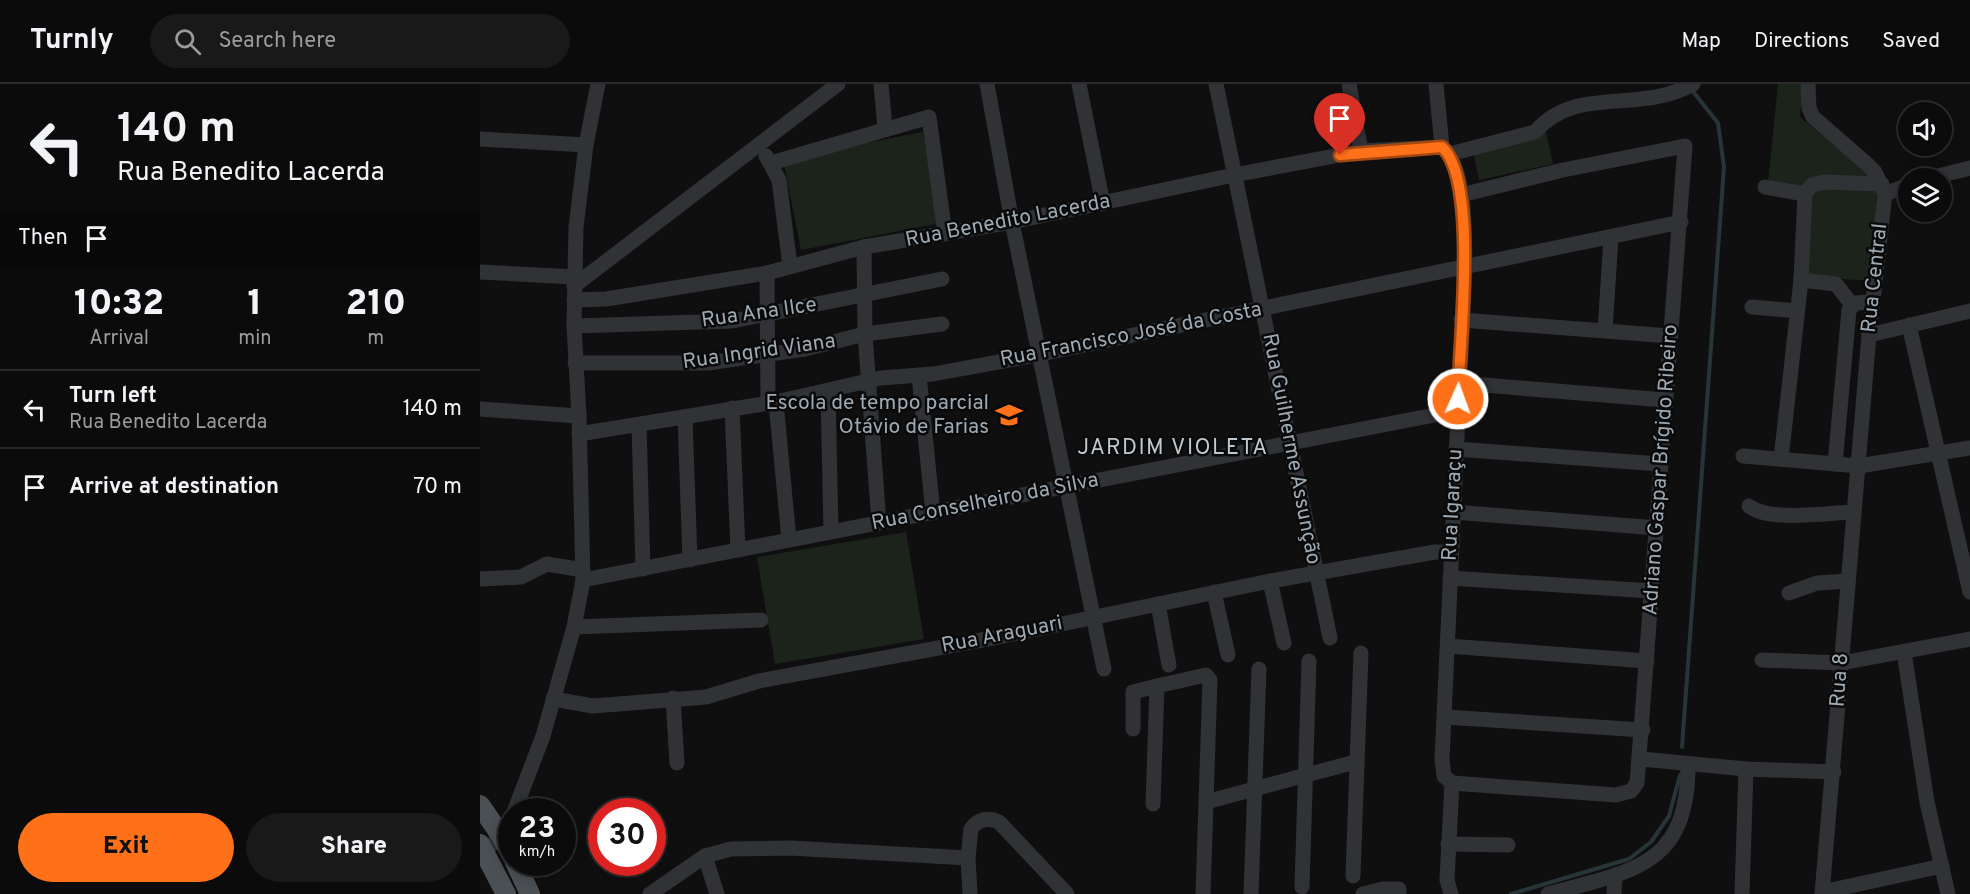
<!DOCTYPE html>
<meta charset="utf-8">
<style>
:root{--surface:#0b0b0c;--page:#19191a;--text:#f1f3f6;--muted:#9a9b9d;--line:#2b2b2d;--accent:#ff7118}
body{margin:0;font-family:Overpass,sans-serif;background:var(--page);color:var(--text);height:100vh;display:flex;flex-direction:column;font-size:22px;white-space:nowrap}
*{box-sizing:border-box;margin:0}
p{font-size:20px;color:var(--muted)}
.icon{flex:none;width:33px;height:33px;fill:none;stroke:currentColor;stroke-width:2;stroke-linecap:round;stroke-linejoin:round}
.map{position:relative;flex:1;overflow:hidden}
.sheet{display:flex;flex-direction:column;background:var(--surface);width:480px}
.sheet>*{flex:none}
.top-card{background:#0b0b0c;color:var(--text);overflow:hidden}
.fabs{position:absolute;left:1418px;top:18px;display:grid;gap:12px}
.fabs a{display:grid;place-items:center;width:54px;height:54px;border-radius:50%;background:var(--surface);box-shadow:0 3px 15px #0003,0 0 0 2px var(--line);font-size:30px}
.speed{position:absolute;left:18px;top:714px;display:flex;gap:12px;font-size:30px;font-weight:700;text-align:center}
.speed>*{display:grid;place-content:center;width:78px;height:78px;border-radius:50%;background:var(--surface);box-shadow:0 3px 15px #0003,0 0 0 2px var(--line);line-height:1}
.speed small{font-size:15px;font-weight:400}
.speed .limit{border:9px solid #d22;background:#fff;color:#111}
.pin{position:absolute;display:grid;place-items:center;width:51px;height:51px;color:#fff;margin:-62px -26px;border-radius:50% 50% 50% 0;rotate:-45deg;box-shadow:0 0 6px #0007}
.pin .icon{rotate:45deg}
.me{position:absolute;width:66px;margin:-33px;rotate:2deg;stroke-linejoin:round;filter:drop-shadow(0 0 4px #0008)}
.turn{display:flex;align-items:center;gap:21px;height:126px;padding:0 18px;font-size:27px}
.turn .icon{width:78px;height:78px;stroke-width:2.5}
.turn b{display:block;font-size:42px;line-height:51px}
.then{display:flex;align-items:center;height:57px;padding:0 18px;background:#0003;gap:12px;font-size:22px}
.eta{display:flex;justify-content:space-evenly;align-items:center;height:102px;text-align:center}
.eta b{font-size:36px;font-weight:800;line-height:42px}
.primary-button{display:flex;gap:12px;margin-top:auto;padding:12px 18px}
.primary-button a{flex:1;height:69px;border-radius:36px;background:var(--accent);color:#111;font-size:24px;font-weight:800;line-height:69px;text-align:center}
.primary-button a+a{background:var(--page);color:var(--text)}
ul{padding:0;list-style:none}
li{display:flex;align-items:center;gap:18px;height:78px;padding:0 18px;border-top:2px solid var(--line)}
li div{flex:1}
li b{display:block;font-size:22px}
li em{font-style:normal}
header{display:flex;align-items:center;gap:36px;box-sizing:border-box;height:84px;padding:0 30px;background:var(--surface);border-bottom:2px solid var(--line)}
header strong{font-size:28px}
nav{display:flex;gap:33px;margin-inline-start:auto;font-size:21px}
.search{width:420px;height:54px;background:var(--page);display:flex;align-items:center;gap:15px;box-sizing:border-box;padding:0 21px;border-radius:33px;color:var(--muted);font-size:22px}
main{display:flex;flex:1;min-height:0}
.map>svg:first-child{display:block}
</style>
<header>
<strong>Turnly</strong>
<div class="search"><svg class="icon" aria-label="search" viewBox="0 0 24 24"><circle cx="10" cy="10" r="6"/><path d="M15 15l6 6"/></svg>Search here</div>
<nav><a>Map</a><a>Directions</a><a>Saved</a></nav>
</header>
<main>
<section class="sheet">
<div class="top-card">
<div class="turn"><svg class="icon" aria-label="left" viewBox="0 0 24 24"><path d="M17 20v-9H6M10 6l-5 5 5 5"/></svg><div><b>140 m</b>Rua Benedito Lacerda</div></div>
<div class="then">Then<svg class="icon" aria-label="arrive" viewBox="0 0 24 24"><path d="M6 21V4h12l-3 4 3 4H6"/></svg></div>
</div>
<div class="eta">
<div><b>10:32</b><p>Arrival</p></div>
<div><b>1</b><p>min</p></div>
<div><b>210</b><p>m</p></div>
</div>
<ul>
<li><svg class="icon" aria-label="left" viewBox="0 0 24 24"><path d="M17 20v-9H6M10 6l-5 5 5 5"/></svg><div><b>Turn left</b><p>Rua Benedito Lacerda</p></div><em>140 m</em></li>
<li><svg class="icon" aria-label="arrive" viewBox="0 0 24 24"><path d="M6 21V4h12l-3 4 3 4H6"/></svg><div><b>Arrive at destination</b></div><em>70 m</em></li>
</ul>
<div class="primary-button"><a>Exit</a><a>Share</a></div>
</section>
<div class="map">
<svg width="1490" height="810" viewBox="0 0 1490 810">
<rect width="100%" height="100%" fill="#0f0f10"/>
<g fill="#1c231b">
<polygon points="1298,0 1323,0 1320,33 1390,91 1397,110 1390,197 1325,192 1331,106 1288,98"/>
<polygon points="1065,43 1073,80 999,96 991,59"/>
<polygon points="443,48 461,139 321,166 303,75"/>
<polygon points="426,448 444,555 295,580 277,473"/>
</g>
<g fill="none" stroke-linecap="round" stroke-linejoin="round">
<g stroke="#273438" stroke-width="4">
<polyline points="1202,663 1244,83 1238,39 1211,5"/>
<polyline points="1031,810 1149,775 1171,758 1189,732 1200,691"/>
</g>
<g stroke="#303236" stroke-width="15">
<polyline points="401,0 405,44"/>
<polyline points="507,0 532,138 624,585"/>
<polyline points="599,0 623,120"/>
<polyline points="736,0 850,554"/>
<polyline points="869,0 881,67"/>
<path d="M956,0L962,63C987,84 984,151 985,182L962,675L964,692L972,699"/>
<polyline points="1328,0 1329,24 1333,33 1388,81 1395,88 1405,110 1389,251 1342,810"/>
<polyline points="0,55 106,61"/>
<path d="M970,70L1055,48C1096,0 1158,31 1213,0"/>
<polyline points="286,72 299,96 310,182"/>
<polyline points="291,79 449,33 465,150"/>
<polyline points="1450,94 1490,84"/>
<polyline points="1285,103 1325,110 1332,101 1344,98 1402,100"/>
<polyline points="1405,110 1428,101"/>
<polyline points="384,163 385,250 399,439"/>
<polyline points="0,188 95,193"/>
<polyline points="287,189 288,320"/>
<polyline points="1321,196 1356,200 1372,221"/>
<polyline points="94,202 358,0"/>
<polyline points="94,216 126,215 287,189 384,163 532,138 754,91 881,67 962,63"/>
<polyline points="1272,223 1317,227"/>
<polyline points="981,236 1190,252"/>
<polyline points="1429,241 1490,508"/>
<polyline points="94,242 252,237 462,195"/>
<polyline points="1125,247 1131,153"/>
<polyline points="1389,251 1490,227"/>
<polyline points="95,279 228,279 325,265 385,250 462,240"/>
<polyline points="439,291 453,429"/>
<polyline points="979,299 1185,316"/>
<polyline points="348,307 351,448"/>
<polyline points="296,318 309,456"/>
<polyline points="252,324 258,466"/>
<polyline points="0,325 99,332"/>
<polyline points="205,333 210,476"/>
<polyline points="159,341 163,485"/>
<polyline points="99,350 296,318 401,294 453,290 561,270 1201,138"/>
<polyline points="976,365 1180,380"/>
<polyline points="1263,372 1379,382 1490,364"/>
<polyline points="1301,375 1321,196 1325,110"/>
<polyline points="1355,380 1369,226 1375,219 1392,218"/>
<path d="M1269,422C1288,438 1347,429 1373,428"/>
<polyline points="973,428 1177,444"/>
<polyline points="970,494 1172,507"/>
<polyline points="0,495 41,493 67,480 103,486"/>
<polyline points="103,496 965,329 977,330"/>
<polyline points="790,497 804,559"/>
<polyline points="734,508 748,571"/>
<polyline points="1309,509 1337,499 1368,497"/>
<polyline points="678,520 689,581"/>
<polyline points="94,543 281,536"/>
<polyline points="968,562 1167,577"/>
<polyline points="1424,568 1447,718 1468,810"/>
<polyline points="1282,576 1361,579 1490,555"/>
<polyline points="193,614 197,679"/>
<polyline points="73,615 113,622 226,613 279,597 518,553 790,497 955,468 971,468"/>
<polyline points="965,633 1163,646"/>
<polyline points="653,645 653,608 677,602"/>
<polyline points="1161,675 1266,685 1354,688"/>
<polyline points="972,699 1136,711 1151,707 1157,699 1205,62 1083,86 981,111"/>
<polyline points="726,718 875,678"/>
<polyline points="673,720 677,602 726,591 730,596 723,810"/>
<polyline points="34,728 63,652 94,543 103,496 99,332 94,242 96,143 106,61 118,0"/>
<polyline points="968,760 1028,761"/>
<polyline points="4,766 22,753 32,734"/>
<polyline points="225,772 237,810"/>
<polyline points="873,792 881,569"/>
<polyline points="822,803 829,577"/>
<polyline points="1342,808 1462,782"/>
<polyline points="170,810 225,772 251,765 310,764 488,774"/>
<path d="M490,810L488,774L491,745C498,735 508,733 519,738L587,810"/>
<polyline points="771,810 779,585"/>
<polyline points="883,810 903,805 919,805 919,810"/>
<polyline points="971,810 967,796 972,699"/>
<path d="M1068,810C1151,787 1208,784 1208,681"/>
<polyline points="1134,810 1135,791"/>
<polyline points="1262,810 1266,685"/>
</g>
<g stroke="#4b5055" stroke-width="20">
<polyline points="0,721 22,753 32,772"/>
<polyline points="0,760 26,810"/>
<polyline points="35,778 50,810"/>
</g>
</g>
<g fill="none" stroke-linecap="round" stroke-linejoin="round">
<defs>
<path id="route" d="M860,71L962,63C999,96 979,264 978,315"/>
</defs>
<use href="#route" stroke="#a64910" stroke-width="15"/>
<use href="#route" stroke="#ff7118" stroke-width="10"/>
</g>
<defs>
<symbol id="school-bare" viewBox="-9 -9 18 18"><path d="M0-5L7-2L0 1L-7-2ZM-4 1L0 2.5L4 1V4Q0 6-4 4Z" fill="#ff7118" stroke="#0a0a0b" stroke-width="2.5" paint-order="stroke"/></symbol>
</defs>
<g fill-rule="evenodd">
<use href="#school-bare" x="510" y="312" width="38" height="38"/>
</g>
<g text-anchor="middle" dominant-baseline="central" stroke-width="5" stroke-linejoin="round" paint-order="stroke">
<g font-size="21" fill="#9eaab3" stroke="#0a0a0b">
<text transform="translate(528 137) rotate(-11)">Rua Benedito Lacerda</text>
<text transform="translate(1395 194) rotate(-84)">Rua Central</text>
<text transform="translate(279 229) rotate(-8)">Rua Ana Ilce</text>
<text transform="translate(651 251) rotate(-11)">Rua Francisco José da Costa</text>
<text transform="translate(279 268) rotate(-8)">Rua Ingrid Viana</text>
<text transform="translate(811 365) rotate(79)">Rua Guilherme Assunção</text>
<text transform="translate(1181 386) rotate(-86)">Adriano Gaspar Brígido Ribeiro</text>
<text transform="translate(505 418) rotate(-11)">Rua Conselheiro da Silva</text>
<text transform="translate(973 421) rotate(-87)">Rua Igaraçu</text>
<text transform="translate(522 551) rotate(-11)">Rua Araguari</text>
<text transform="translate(1360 596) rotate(-86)">Rua 8</text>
</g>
<g font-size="21" fill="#9eaab3" stroke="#0a0a0b" text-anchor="end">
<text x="509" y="319">Escola de tempo parcial<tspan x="509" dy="24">Otávio de Farias</tspan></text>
</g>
<g font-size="22" letter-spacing="1.5" fill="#c0c8cf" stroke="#0a0a0b">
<text x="693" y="364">JARDIM VIOLETA</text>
</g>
</g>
</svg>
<div class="fabs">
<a><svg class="icon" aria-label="sound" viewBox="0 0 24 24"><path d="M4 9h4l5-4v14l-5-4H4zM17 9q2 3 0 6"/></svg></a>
<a><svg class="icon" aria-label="layers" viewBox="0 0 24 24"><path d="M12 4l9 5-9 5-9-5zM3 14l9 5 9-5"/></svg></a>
</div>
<div class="speed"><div>23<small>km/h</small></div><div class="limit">30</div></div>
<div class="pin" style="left:860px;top:71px;background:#d93025"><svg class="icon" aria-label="arrive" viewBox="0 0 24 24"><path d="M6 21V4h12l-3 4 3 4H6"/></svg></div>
<svg class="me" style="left:978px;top:315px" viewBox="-20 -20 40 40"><circle r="17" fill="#ff7118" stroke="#fff" stroke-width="3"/><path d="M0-11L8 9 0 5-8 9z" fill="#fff"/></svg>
</div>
</main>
